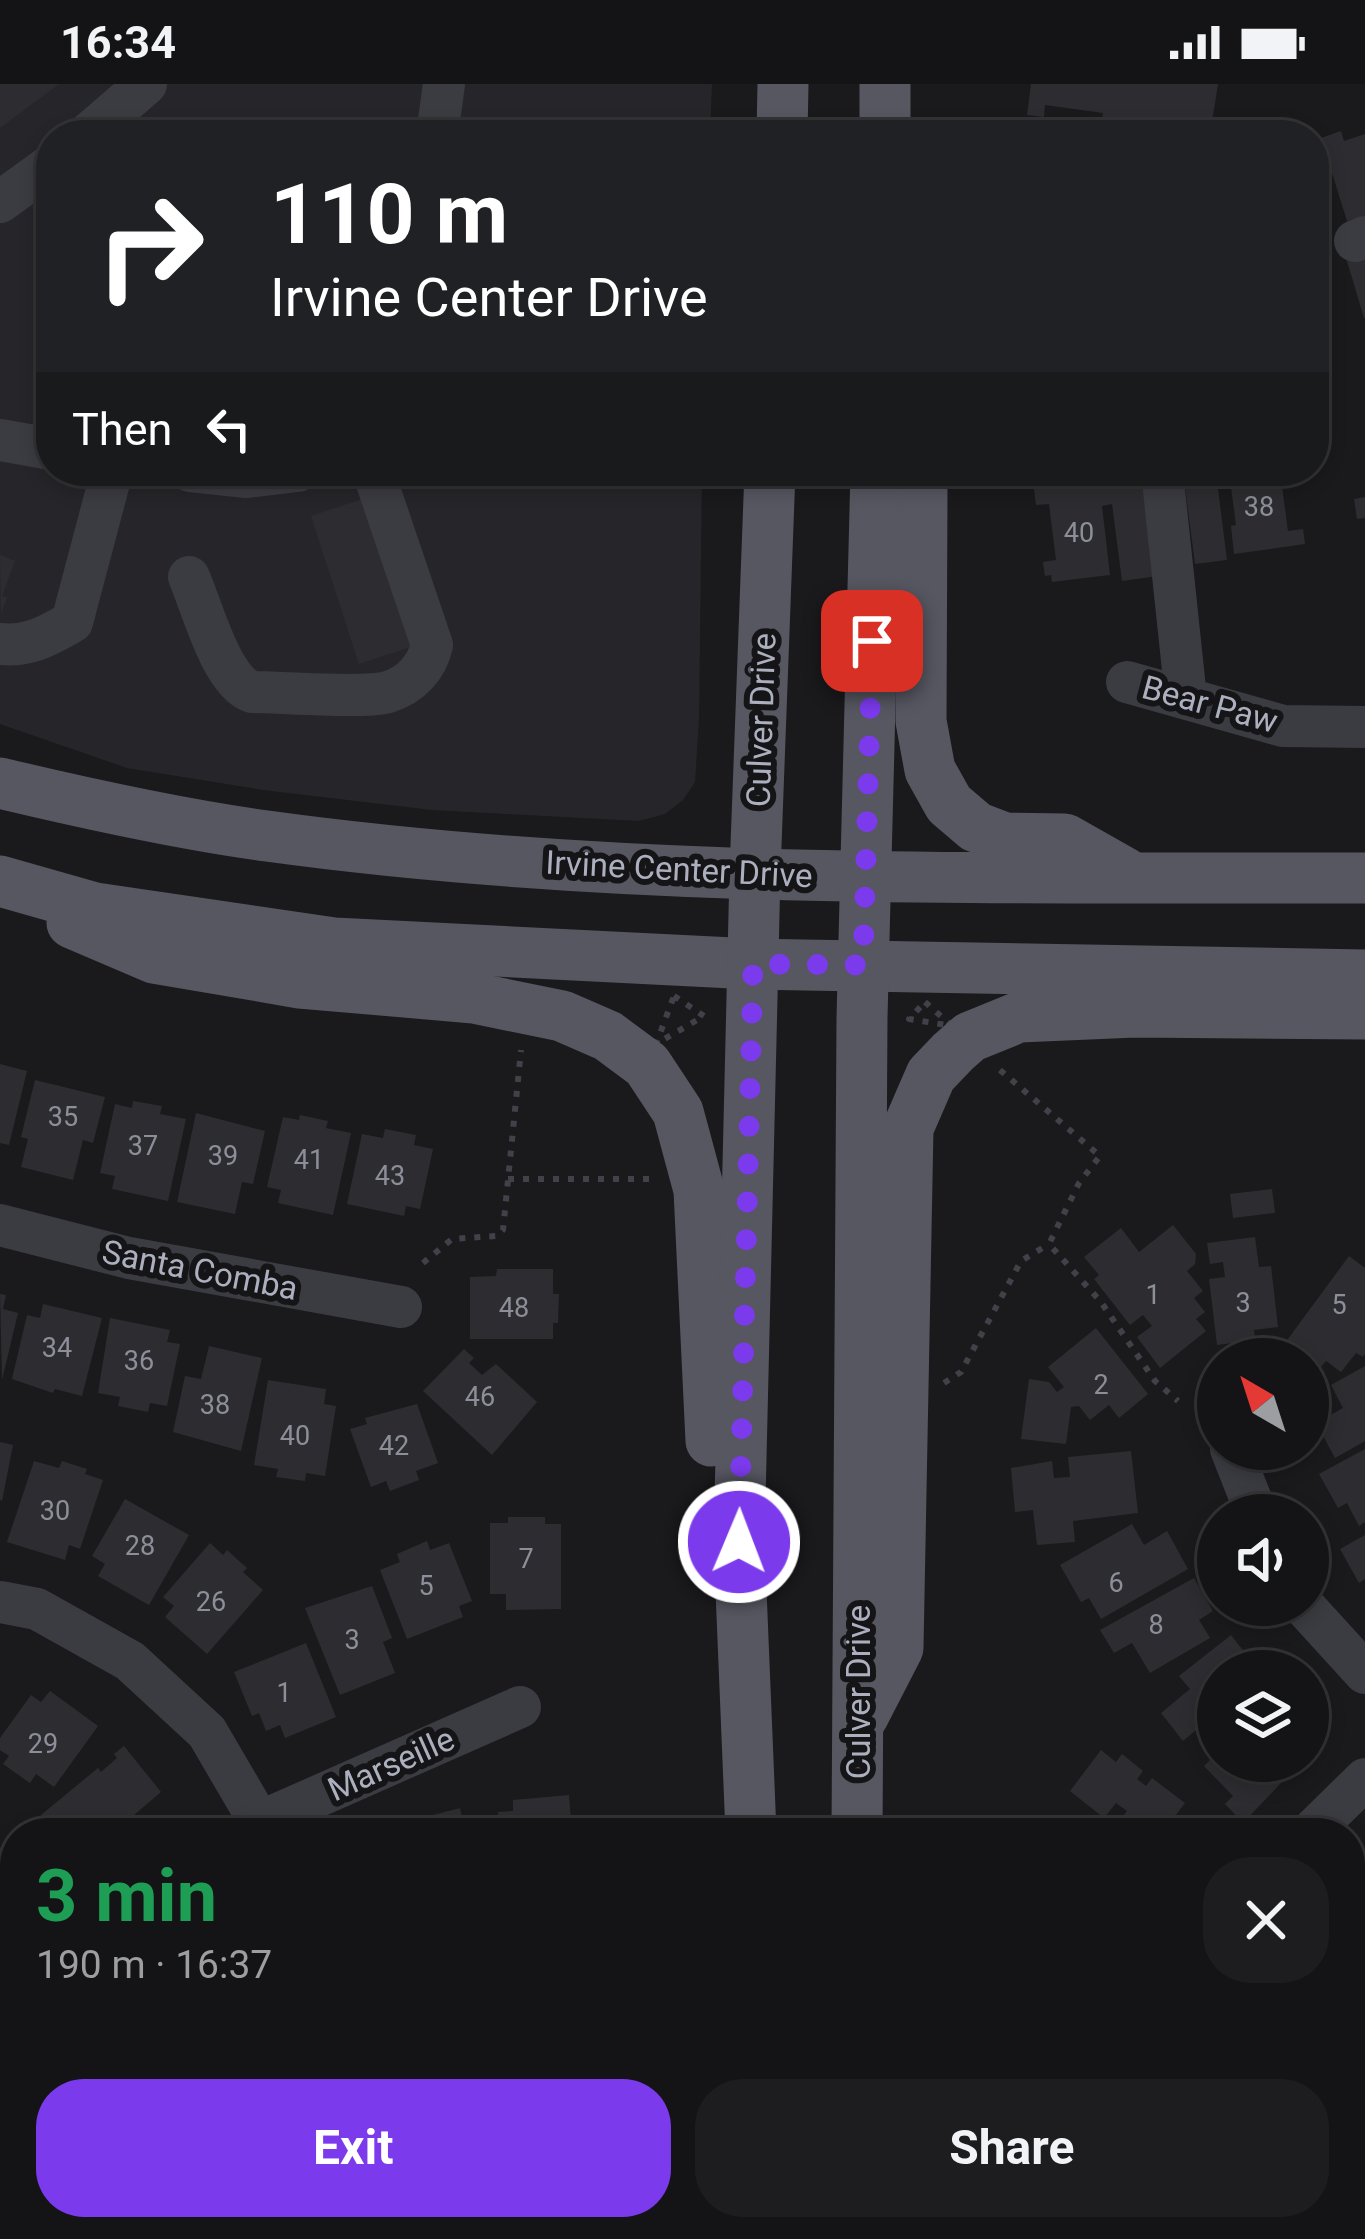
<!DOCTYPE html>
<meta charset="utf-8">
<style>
:root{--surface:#141416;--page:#1d1d1f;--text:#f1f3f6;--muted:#9d9ea1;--line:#333335;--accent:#7c3aed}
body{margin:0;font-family:Roboto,sans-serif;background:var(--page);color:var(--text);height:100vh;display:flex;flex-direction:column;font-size:45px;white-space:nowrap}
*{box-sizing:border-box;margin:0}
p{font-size:39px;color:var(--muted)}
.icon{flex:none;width:66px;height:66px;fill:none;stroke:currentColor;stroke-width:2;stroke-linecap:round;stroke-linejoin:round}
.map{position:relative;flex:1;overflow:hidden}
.sheet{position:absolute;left:0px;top:1734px;width:1365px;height:423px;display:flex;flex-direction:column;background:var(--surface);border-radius:48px 48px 0 0;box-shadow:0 6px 18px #0003,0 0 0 3px var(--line)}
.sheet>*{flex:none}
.hud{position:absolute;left:36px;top:36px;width:1293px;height:366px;border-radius:48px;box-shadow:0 6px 18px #0003,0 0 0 3px var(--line);background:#202124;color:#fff;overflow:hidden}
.needle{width:78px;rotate:321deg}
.fabs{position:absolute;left:1197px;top:1254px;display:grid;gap:24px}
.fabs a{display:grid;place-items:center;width:132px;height:132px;border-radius:50%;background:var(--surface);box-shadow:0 6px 18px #0003,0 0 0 3px var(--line);font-size:60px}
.pin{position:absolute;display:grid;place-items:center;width:102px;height:102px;color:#fff;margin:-51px;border-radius:24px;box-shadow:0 6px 18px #0006}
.me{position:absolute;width:132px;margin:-66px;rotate:1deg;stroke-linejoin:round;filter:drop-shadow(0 0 9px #0008)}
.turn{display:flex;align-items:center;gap:42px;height:252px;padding:0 36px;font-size:54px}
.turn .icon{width:156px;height:156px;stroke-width:2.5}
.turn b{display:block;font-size:84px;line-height:102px}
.then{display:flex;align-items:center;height:114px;padding:0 36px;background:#0003;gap:24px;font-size:45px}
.round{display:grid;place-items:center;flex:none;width:126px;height:126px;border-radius:48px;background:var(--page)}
.summary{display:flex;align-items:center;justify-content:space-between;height:204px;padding:0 36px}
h1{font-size:72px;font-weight:700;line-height:90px;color:#1e9e55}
.cta{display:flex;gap:24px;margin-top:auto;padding:24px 36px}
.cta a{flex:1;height:138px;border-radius:48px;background:var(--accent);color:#fff;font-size:48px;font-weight:700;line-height:138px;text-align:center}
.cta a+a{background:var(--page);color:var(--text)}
.status{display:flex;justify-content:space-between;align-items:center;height:84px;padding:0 60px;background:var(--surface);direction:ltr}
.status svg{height:33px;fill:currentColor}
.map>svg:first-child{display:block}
</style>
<div class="status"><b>16:34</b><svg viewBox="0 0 49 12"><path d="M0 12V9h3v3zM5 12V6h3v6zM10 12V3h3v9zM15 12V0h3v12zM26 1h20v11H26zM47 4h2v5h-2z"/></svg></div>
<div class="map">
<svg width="1365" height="2155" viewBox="0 0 1365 2155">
<rect width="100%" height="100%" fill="#1a1a1d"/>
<polygon fill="#26262a" points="0,0 712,0 710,51 51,51 51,387 702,387 699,634 695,698 683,716 665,730 639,737 432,726 263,706 127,684 0,640"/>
<g fill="#2d2d31">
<polygon points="0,0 59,0 0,44"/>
<polygon points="1031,0 1218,0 1210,51 1190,51 1191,43 1132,34 1131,46 1101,41 1103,29 1045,21 1044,33 1027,31"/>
<polygon points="1232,38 1254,41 1252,51 1230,51"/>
<polygon points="1341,47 1344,57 1365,50 1365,132 1347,137 1321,54"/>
<polygon points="1365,172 1365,234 1364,234 1347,177"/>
<polygon points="1044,387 1145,387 1158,492 1122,497 1112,420 1102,422 1110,491 1052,498 1051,491 1045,492 1043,478 1056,476 1049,420 1036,421 1032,390"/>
<polygon points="1183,387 1280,387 1288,447 1303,445 1305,460 1234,470 1231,442 1236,441 1231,403 1218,405 1227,476 1195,480"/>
<polygon points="371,412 420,560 359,580 311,432"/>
<polygon points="1365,413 1365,434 1357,435 1354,415"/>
<polygon points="0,471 15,477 2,512 7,513 1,530"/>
<polygon points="0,980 27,987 9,1061 0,1059"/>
<polygon points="35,996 105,1013 93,1059 83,1056 73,1096 21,1083 28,1055 21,1053"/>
<polygon points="133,1017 162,1022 160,1030 186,1035 168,1117 112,1105 115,1092 100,1089 115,1020 132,1024"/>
<polygon points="196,1029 265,1047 253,1100 242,1098 235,1130 177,1118"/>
<polygon points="300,1031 328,1037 326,1044 351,1049 333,1131 278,1119 281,1106 267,1103 283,1033 299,1036"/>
<polygon points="385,1045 416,1051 414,1061 433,1065 420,1125 406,1122 404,1132 347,1120 362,1050 383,1054"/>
<polygon points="1272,1105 1275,1129 1233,1134 1230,1110"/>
<polygon points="1173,1141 1196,1170 1195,1180 1187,1187 1203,1207 1194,1214 1205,1228 1196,1235 1206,1247 1160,1284 1137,1253 1152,1242 1143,1231 1130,1241 1094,1195 1099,1191 1084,1173 1121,1144 1139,1168"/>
<polygon points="1255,1153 1259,1183 1271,1182 1278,1243 1254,1246 1255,1256 1217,1261 1209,1195 1225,1193 1223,1178 1210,1180 1207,1159"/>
<polygon points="1349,1172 1365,1184 1365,1270 1363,1273 1356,1269 1341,1288 1326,1277 1320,1284 1285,1259"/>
<polygon points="497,1185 553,1185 553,1210 559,1210 558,1239 553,1239 553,1255 470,1255 470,1193 496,1192"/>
<polygon points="0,1210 6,1211 3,1225 18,1229 2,1296"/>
<polygon points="43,1220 102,1234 82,1312 55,1305 53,1309 12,1295 27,1231 40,1234"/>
<polygon points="110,1234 170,1246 167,1258 180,1260 167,1322 150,1319 148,1328 118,1322 120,1313 98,1309"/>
<polygon points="1096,1244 1148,1310 1119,1334 1109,1321 1090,1336 1079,1322 1071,1323 1066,1360 1021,1355 1029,1295 1049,1298 1057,1308 1064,1303 1048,1283"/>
<polygon points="209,1262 262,1274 241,1367 173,1348 185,1292 201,1295"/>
<polygon points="464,1265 474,1274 469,1279 482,1291 496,1280 537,1318 492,1371 423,1307"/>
<polygon points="1365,1282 1365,1357 1335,1374 1316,1339 1343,1324 1331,1301"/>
<polygon points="268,1296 326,1305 324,1320 336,1322 325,1392 306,1389 305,1397 276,1393 278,1385 254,1381"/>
<polygon points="417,1320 438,1379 416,1387 419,1396 390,1407 386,1397 371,1403 350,1345 367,1340 365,1334"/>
<polygon points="0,1358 13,1361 2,1417 0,1416"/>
<polygon points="1365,1365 1365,1438 1359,1442 1347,1419 1338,1424 1319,1390"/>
<polygon points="1131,1367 1138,1429 1073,1437 1075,1458 1037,1461 1033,1426 1015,1428 1011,1384 1052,1377 1054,1394 1070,1393 1068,1373"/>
<polygon points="34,1377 59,1384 62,1377 87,1385 85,1390 103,1396 80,1465 69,1461 65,1476 7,1458"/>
<polygon points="125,1415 189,1451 149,1521 98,1492 105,1480 92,1472"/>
<polygon points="508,1433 545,1433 545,1440 561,1440 561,1525 506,1526 506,1510 490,1510 490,1439 508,1439"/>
<polygon points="1132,1440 1144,1461 1167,1447 1188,1485 1101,1535 1089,1514 1081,1518 1060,1481"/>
<polygon points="1365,1451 1365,1495 1359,1499 1340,1465"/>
<polygon points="427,1457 430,1466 449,1459 472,1517 459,1522 463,1533 407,1555 380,1486 400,1478 397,1470"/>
<polygon points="210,1459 223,1471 227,1466 247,1484 243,1488 263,1506 207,1570 165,1533 174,1522 163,1513"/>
<polygon points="1194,1494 1213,1527 1199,1536 1210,1554 1150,1589 1132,1559 1114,1569 1100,1546"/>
<polygon points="372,1502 392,1554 383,1558 395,1589 340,1611 305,1524"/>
<polygon points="1231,1551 1257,1584 1218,1587 1218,1640 1213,1644 1207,1637 1183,1657 1161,1629 1190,1605 1179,1592"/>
<polygon points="306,1559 336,1633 285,1654 280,1641 266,1647 259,1629 252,1632 234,1588"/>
<polygon points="50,1607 98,1642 54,1703 36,1690 30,1699 3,1680 9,1672 0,1666 0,1654 31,1611 41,1618"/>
<polygon points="1308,1635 1319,1647 1310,1657 1316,1664 1308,1672"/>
<polygon points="124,1662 161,1708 134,1731 141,1740 130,1749 56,1749 41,1731 98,1684 101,1688 117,1674 114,1670"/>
<polygon points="1101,1666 1116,1678 1122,1670 1143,1687 1137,1695 1146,1702 1152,1694 1185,1719 1175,1732 1196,1749 1128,1749 1117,1740 1127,1727 1116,1719 1104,1734 1070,1707"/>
<polygon points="1218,1668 1218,1677 1302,1677 1243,1739 1225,1720 1233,1712 1204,1682"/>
<polygon points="569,1711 572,1749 500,1749 498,1728 513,1727 513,1716"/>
<polygon points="460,1724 463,1738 477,1734 481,1749 405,1749 402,1739"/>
<polygon points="1365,1771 1365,1855 1350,1839 1350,1786"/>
<polygon points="15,1846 15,1926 0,1932 0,1852"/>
<polygon points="1365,1925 1365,1965 1350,1980 1350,1940"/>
<polygon points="15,1936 15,1996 2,2001 0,1943"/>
<polygon points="1350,2108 1365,2122 1365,2155 1352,2155 1338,2142 1350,2142"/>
<polygon points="68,2142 148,2142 151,2154 71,2155"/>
<polygon points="208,2142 306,2142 306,2143 265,2155 212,2155"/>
<polygon points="465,2142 519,2142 520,2155 465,2155"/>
<rect x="548" y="2142" width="54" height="13"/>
<rect x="993" y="2142" width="91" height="13"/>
<rect x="1259" y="2142" width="46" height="13"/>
</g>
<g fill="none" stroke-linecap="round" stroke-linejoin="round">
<g stroke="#414249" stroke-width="6" stroke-dasharray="6 9" stroke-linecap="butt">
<polygon points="674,912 704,932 656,960"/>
<polygon points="925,918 952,942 909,935"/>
<polyline points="1000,986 1100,1072 1079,1099 1049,1160 1101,1218 1155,1297 1178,1317"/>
<polyline points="508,1095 655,1095"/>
<polyline points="423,1179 452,1155 497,1152 503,1146 521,966"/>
<polyline points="944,1299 961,1288 1021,1177 1049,1160"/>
</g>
<g stroke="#3b3b42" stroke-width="42">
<polyline points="87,51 146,0"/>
<polyline points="437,51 444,0"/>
<polyline points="0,118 51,81"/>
<polyline points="1355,157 1365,153"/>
<polyline points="0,356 51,365"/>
<polyline points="190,387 247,393 298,387"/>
<polyline points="1162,387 1186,614"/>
<path d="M189,493C202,523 221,597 252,608C282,608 364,615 388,608C411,601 427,583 432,561L373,387"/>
<path d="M0,560C29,563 47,552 72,538L112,387"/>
<polyline points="1127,598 1283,642 1365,643"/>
<polyline points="0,1141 129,1174 401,1223"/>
<polyline points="1231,1365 1257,1431"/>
<polyline points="0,1518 37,1525 130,1577 207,1648 266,1749"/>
<polyline points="1303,1521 1365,1589"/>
<polyline points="262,1737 520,1623"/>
<polyline points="1310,1749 1365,1695"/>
<polyline points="391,2142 394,2155"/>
<polyline points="1182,2155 1182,2142"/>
</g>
<g stroke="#565761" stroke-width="51">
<polyline points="782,51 783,0"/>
<polyline points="885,51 885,0"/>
<polyline points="908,387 922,406 921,637 930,686 949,720 976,743 1005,754 1065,755 1125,789"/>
<path d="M0,699C88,720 178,740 267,752C631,802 999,793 1365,794"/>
<polyline points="0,797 95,824 334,859 753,880 1365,891"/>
<polyline points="72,839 154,874 300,899 474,914 562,932 608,952 647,981 678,1028 699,1106 711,1357"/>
<polyline points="863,1632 898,1564 908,1044 931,991 953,968 970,953 1019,933 1135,928 1365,930"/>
<polyline points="751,1749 739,1458 755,788 770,387"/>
<polyline points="857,1749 862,934 876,387"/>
<polyline points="762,2155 762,2142"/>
<polyline points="853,2155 854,2142"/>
</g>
</g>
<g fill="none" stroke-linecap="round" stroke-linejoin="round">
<polyline stroke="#7c3aed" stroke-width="21" stroke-dasharray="0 37.8" points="739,1458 753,880 863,881 872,557"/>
</g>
<g text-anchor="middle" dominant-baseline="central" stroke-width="12" stroke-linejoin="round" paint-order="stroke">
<g font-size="27" fill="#8c8e99">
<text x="1259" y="423">38</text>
<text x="1079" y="449">40</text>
<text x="63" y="1033">35</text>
<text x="143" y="1062">37</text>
<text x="223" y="1072">39</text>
<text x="309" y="1076">41</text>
<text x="390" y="1092">43</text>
<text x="1153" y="1211">1</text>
<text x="1243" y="1219">3</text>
<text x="1339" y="1221">5</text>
<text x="514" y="1224">48</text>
<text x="57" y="1264">34</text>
<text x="139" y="1277">36</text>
<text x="1101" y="1301">2</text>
<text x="480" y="1313">46</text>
<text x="215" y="1321">38</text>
<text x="295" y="1352">40</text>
<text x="394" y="1362">42</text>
<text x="55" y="1427">30</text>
<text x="140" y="1462">28</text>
<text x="526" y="1475">7</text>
<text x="1116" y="1499">6</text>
<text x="426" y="1502">5</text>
<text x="211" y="1518">26</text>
<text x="1156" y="1541">8</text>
<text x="352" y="1556">3</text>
<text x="284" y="1609">1</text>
<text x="43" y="1660">29</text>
</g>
<g font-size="33" fill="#acafbd" stroke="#151518">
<text transform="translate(1210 620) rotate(15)">Bear Paw</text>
<text transform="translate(761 636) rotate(-88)">Culver Drive</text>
<text transform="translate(679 785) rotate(3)">Irvine Center Drive</text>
<text transform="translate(200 1186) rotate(11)">Santa Comba</text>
<text transform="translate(858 1608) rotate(-90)">Culver Drive</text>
<text transform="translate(391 1680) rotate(-24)">Marseille</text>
</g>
</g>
</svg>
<div class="fabs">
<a><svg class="needle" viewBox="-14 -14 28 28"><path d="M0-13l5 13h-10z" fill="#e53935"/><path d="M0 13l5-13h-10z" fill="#9d9ea1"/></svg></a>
<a><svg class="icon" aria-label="sound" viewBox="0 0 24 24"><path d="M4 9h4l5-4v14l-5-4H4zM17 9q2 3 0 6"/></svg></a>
<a><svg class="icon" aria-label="layers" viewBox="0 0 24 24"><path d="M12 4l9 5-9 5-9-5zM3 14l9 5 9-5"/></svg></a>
</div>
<div class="pin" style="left:872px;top:557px;background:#d93025"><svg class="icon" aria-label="arrive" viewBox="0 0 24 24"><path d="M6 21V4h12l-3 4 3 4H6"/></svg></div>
<svg class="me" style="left:739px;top:1458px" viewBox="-20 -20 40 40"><circle r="17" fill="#7c3aed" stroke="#fff" stroke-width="3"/><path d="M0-11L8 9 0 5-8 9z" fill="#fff"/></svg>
<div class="hud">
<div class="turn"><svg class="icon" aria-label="right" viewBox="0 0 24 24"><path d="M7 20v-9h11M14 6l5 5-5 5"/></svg><div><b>110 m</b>Irvine Center Drive</div></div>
<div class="then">Then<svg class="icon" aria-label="left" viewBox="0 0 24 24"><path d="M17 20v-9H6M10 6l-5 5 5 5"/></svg></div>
</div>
<section class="sheet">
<div class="summary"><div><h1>3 min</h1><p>190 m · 16:37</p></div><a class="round"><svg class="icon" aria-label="close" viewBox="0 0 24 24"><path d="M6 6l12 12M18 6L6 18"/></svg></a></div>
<div class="cta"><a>Exit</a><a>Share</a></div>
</section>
</div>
